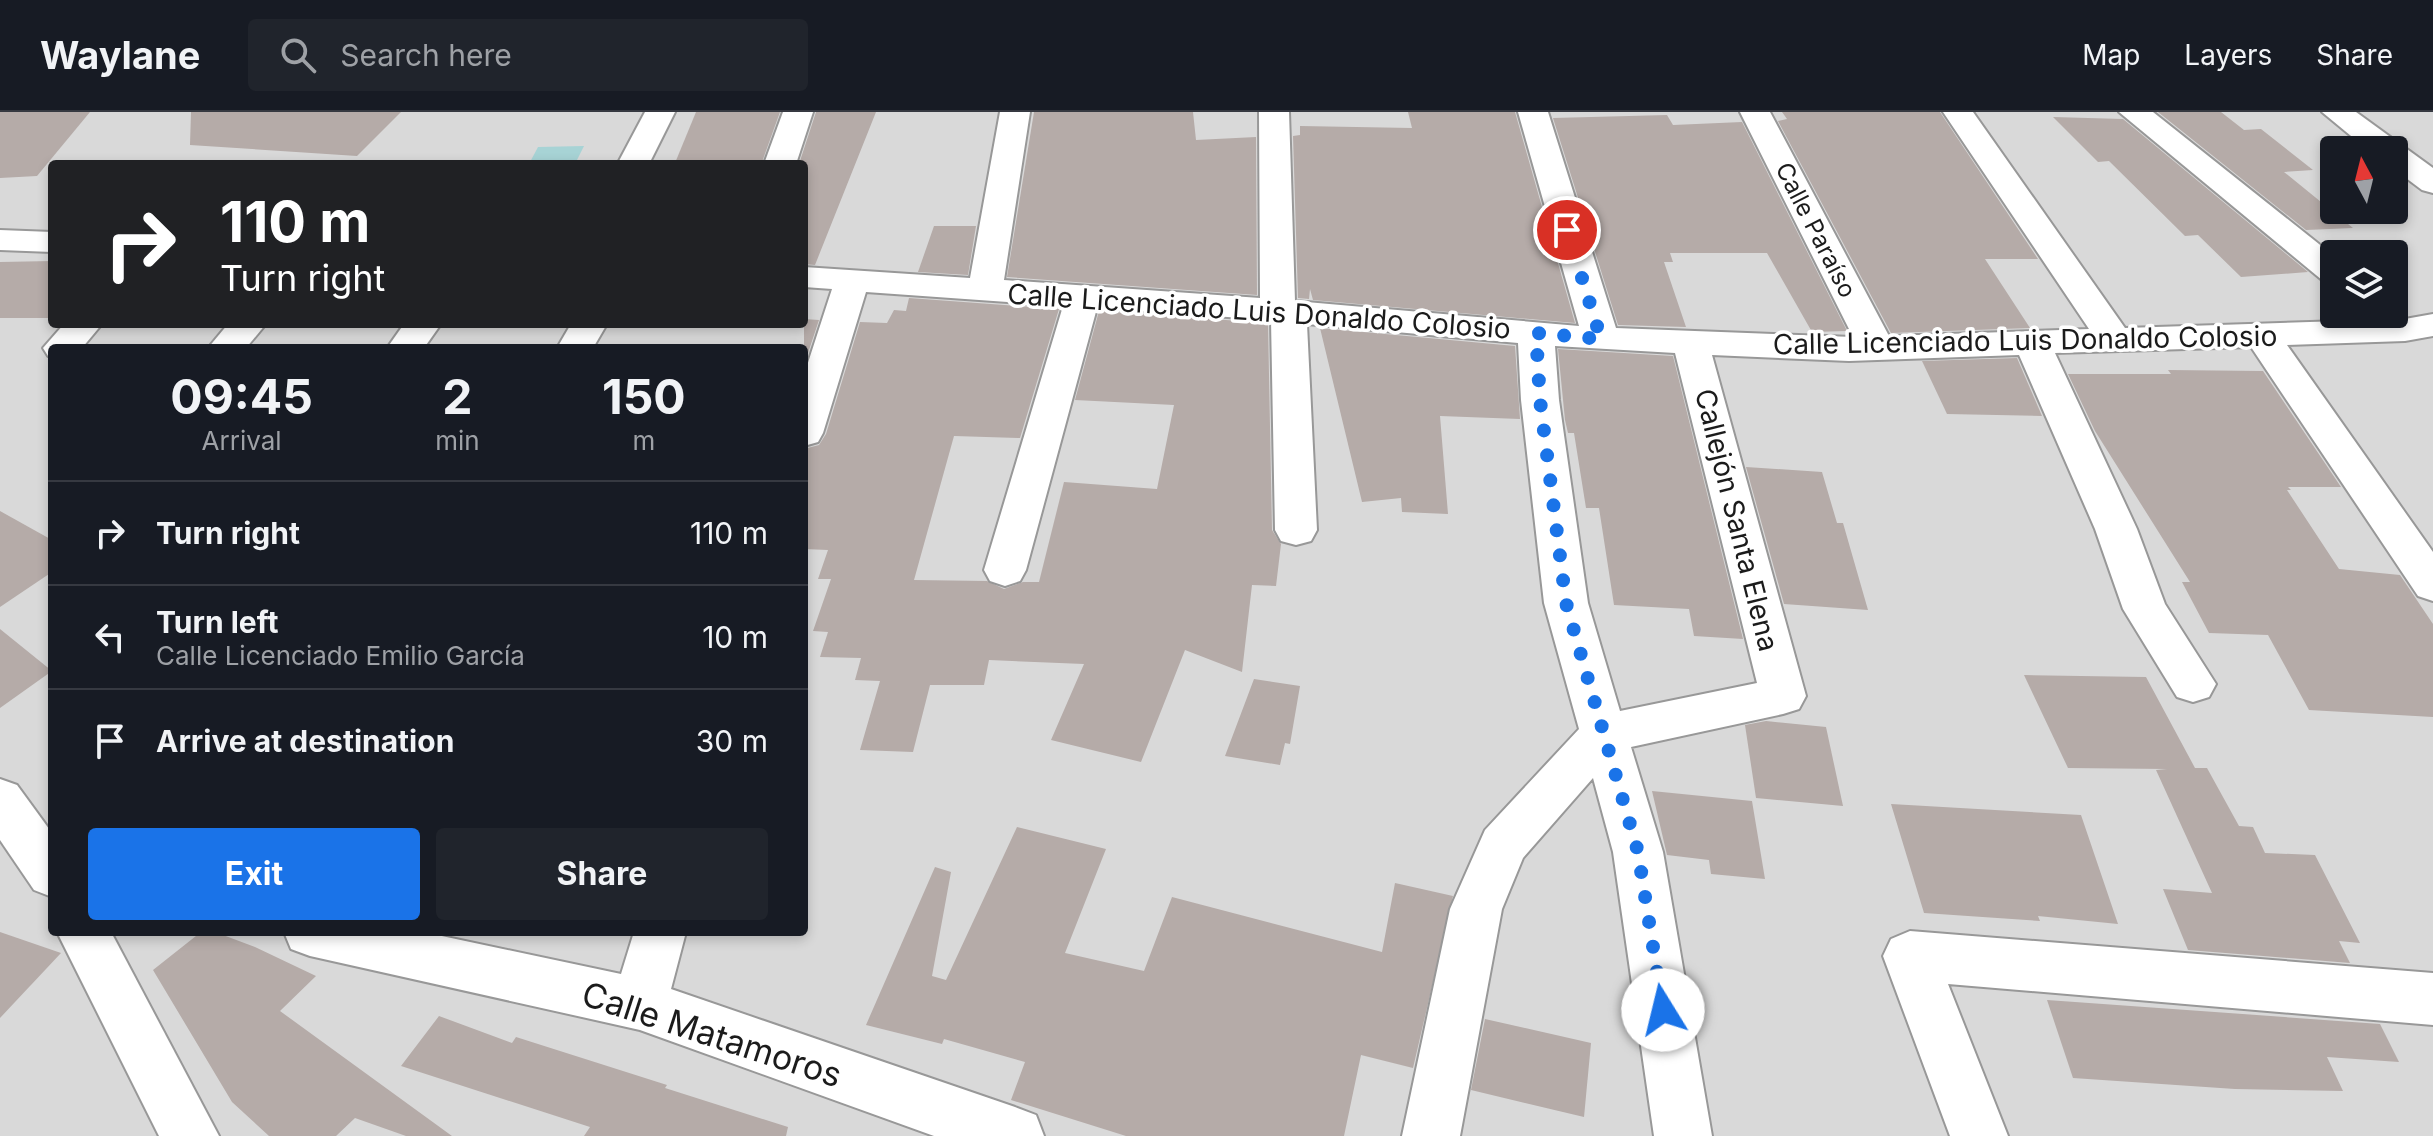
<!DOCTYPE html>
<meta charset="utf-8">
<style>
:root{--surface:#171b24;--page:#20242c;--text:#f1f3f6;--muted:#9ea1a6;--line:#363941;--accent:#1a73e8}
body{margin:0;font-family:Inter,sans-serif;background:var(--page);color:var(--text);height:100vh;display:flex;flex-direction:column;font-size:30px;white-space:nowrap}
*{box-sizing:border-box;margin:0}
p{font-size:26px;color:var(--muted)}
.icon{flex:none;width:44px;height:44px;fill:none;stroke:currentColor;stroke-width:2;stroke-linecap:round;stroke-linejoin:round}
.map{position:relative;flex:1;overflow:hidden}
.side{position:absolute;left:48px;top:232px;width:760px;height:592px;display:flex;flex-direction:column;background:var(--surface);border-radius:8px;box-shadow:0 4px 12px #0003}
.side>*{flex:none}
.hud{position:absolute;left:48px;top:48px;width:760px;height:168px;border-radius:8px;box-shadow:0 4px 12px #0003;background:#202124;color:#fff;overflow:hidden}
.needle{width:52px;rotate:353deg}
.tools{position:absolute;left:2320px;top:24px;display:grid;gap:16px}
.tools a{display:grid;place-items:center;width:88px;height:88px;border-radius:8px;background:var(--surface);box-shadow:0 4px 12px #0003;font-size:40px}
.pin{position:absolute;display:grid;place-items:center;width:68px;height:68px;color:#fff;margin:-34px;border:4px solid #fff;border-radius:50%;box-shadow:0 2px 8px #0007}
.me{position:absolute;width:88px;margin:-44px;rotate:351deg;stroke-linejoin:round;filter:drop-shadow(0 0 6px #0008)}
.turn{display:flex;align-items:center;gap:28px;height:168px;padding:0 40px;font-size:36px}
.turn .icon{width:104px;height:104px;stroke-width:2.5}
.turn b{display:block;font-size:56px;line-height:68px}
.eta{display:flex;justify-content:space-evenly;align-items:center;height:136px;text-align:center}
.eta b{font-size:48px;font-weight:700;line-height:56px}
.cta{display:flex;gap:16px;margin-top:auto;padding:16px 40px}
.cta a{flex:1;height:92px;border-radius:8px;background:var(--accent);color:#fff;font-size:32px;font-weight:700;line-height:92px;text-align:center}
.cta a+a{background:var(--page);color:var(--text)}
ul{padding:0;list-style:none}
li{display:flex;align-items:center;gap:24px;height:104px;padding:0 40px;border-top:2px solid var(--line)}
li div{flex:1}
li b{display:block;font-size:30px}
li em{font-style:normal}
header{display:flex;align-items:center;gap:48px;box-sizing:border-box;height:112px;padding:0 40px;background:var(--surface);border-bottom:2px solid var(--line)}
header strong{font-size:38px}
nav{display:flex;gap:44px;margin-inline-start:auto;font-size:28px}
.search{width:560px;height:72px;background:var(--page);display:flex;align-items:center;gap:20px;box-sizing:border-box;padding:0 28px;border-radius:8px;color:var(--muted);font-size:30px}
.map>svg:first-child{display:block}
</style>
<header>
<strong>Waylane</strong>
<div class="search"><svg class="icon" aria-label="search" viewBox="0 0 24 24"><circle cx="10" cy="10" r="6"/><path d="M15 15l6 6"/></svg>Search here</div>
<nav><a>Map</a><a>Layers</a><a>Share</a></nav>
</header>
<div class="map">
<svg width="2433" height="1024" viewBox="0 0 2433 1024">
<rect width="100%" height="100%" fill="#ece7e2"/>
<path fill="#d9d9d9" fill-rule="evenodd" d="M0,0H2433V1024H0ZM2334,38H2394V98H2334ZM52,52H804V212H52ZM2334,142H2394V202H2334ZM52,236H804V820H52Z"/>
<polygon fill="#a7d3d5" points="584,34 575,52 529,52 538,35"/>
<g fill="#b5aba8">
<polygon points="0,0 90,0 37,64 0,66"/>
<polygon points="191,0 401,0 357,44 190,33"/>
<polygon points="696,0 780,0 762,50 675,51"/>
<polygon points="816,0 876,0 815,153 804,152 804,49 800,49"/>
<polygon points="1034,0 1193,0 1196,28 1256,25 1257,183 1007,165"/>
<polygon points="1408,0 1515,0 1575,211 1313,188 1310,177 1309,187 1298,186 1293,24 1300,23 1300,14 1412,16"/>
<polygon points="1782,0 1940,0 2038,147 1985,147 2030,216 1891,221 1778,9 1787,7"/>
<polygon points="2158,0 2221,0 2244,18 2261,17 2313,58 2284,60 2353,116 2306,118"/>
<polygon points="1667,3 1673,13 1742,10 1847,219 1812,220 1767,141 1670,141 1673,150 1664,150 1686,215 1618,213 1553,6"/>
<polygon points="2053,5 2123,7 2308,160 2241,165 2198,123 2185,124 2109,49 2098,50"/>
<polygon points="934,114 976,114 968,163 918,160"/>
<polygon points="52,149 52,206 0,206 0,150"/>
<polygon points="909,186 1059,197 1020,326 954,324 914,468 987,469 1004,477 1023,470 1039,470 1064,370 1157,377 1174,293 1075,288 1099,199 1268,211 1272,418 1281,432 1276,474 1252,473 1242,560 1185,538 1141,650 1051,628 1084,552 989,548 984,573 930,573 913,640 860,638 880,569 855,568 861,546 820,545 828,520 813,519 831,467 818,467 828,438 804,437 804,337 819,333 826,322 860,210 887,211 894,198 906,199"/>
<polygon points="804,207 819,208 804,253"/>
<polygon points="1320,216 1515,234 1520,307 1440,304 1448,402 1402,400 1401,386 1362,390"/>
<polygon points="1558,237 1673,244 1743,527 1694,524 1689,497 1614,493 1599,396 1586,396 1574,321 1568,321 1565,308"/>
<polygon points="2017,246 2042,304 1947,302 1922,249"/>
<polygon points="2168,258 2263,259 2341,375 2288,375 2291,378 2287,378 2339,457 2400,463 2433,512 2433,605 2309,598 2268,523 2209,521 2182,470 2190,470 2095,319 2068,262 2171,262"/>
<polygon points="1746,355 1822,360 1837,411 1843,411 1868,498 1784,492"/>
<polygon points="0,399 52,428 52,460 0,495"/>
<polygon points="0,517 52,559 0,596"/>
<polygon points="2024,563 2146,565 2195,656 2207,656 2239,714 2253,715 2265,741 2315,743 2360,831 2339,829 2350,851 2188,838 2163,777 2212,781 2156,658 2167,657 2068,656"/>
<polygon points="1254,567 1300,574 1290,632 1285,631 1280,653 1225,644"/>
<polygon points="1766,609 1826,615 1843,694 1756,686 1745,613"/>
<polygon points="1652,679 1752,689 1765,767 1711,762 1709,748 1667,743"/>
<polygon points="1891,692 2081,703 2118,812 2038,804 2040,809 1924,801"/>
<polygon points="1017,715 1106,737 1065,841 1144,859 1172,785 1382,840 1395,771 1453,784 1413,956 1361,943 1344,1024 1126,1024 1011,988 1025,950 944,927 942,932 866,913 935,755 951,760 932,864 946,868"/>
<polygon points="0,820 61,841 0,906"/>
<polygon points="201,820 215,820 255,835 316,864 280,899 452,1024 406,1024 355,1006 336,1024 269,1024 232,990 153,858"/>
<polygon points="2047,888 2380,912 2399,950 2327,945 2343,979 2235,977 2073,966"/>
<polygon points="439,904 512,931 516,925 667,973 665,976 788,1015 786,1024 584,1024 590,1015 401,954"/>
<polygon points="1485,907 1591,931 1584,1005 1471,978"/>
</g>
<g fill="none" stroke-linecap="round" stroke-linejoin="round">
<defs>
<g id="minor">
<polygon points="645,0 675,0 649,52 621,52 619,49"/>
<polygon points="783,0 813,0 796,52 764,52"/>
<path d="M1000,0H1030L1004,168L1260,186L1259,0H1289L1295,189L1579,214L1518,0H1548L1616,216L1853,225L1740,0H1770L1889,224L2089,217L1943,0H1973L2125,216L2405,207L2433,202V224L2405,229L2287,233L2433,440V489L2418,484L2251,235L2055,241L2137,417L2165,492L2216,572L2209,585L2193,590L2177,585L2123,497L2095,417L2019,243L1849,249L1712,243L1806,584L1799,597L1783,602L1631,635L1663,740L1712,1024H1654L1613,740L1593,666L1523,746L1502,797L1460,1024H1402L1450,797L1485,718L1579,617L1544,491L1521,288L1518,231L1307,212L1317,418L1311,429L1296,433L1281,429L1275,418L1271,208L1097,196L1026,458L1020,469L1005,474L990,469L984,458L1063,194L866,180L823,321L818,330L804,334V263L832,177L804,175V155L970,166ZM1555,234L1675,241L1757,571L1620,599L1588,491L1559,288Z"/>
<polygon points="2119,0 2153,0 2334,144 2334,171 2322,168"/>
<polygon points="2322,0 2356,0 2433,56 2433,81 2422,78 2394,57 2394,38 2368,38"/>
<polygon points="0,118 52,120 52,140 0,138"/>
<polygon points="64,212 102,212 82,236 52,236 52,245 48,244 43,236"/>
<polygon points="228,212 266,212 246,236 208,236"/>
<polygon points="404,212 441,212 424,236 387,236"/>
<polygon points="571,212 607,212 593,236 557,236"/>
<polygon points="0,667 17,673 52,721 52,785 34,778 0,728"/>
<polygon points="1910,819 2433,861 2433,913 1948,872 2008,1024 1950,1024 1883,844 1891,827"/>
<polygon points="57,820 111,820 219,1024 159,1024"/>
<polygon points="284,820 423,820 621,862 634,820 686,820 671,877 1015,995 1036,1003 1044,1024 934,1024 640,918 310,844 291,837"/>
</g>
</defs>
<use href="#minor" stroke="#989898" stroke-width="4"/>
<use href="#minor" fill="#fff" fill-rule="evenodd"/>
</g>
<g fill="none" stroke-linecap="round" stroke-linejoin="round">
<polyline stroke="#1a73e8" stroke-width="14" stroke-dasharray="0 25.2" points="1567,118 1601,227 1536,221 1540,288 1566,491 1638,740 1663,898"/>
</g>
<g text-anchor="middle" dominant-baseline="central" stroke-width="7" stroke-linejoin="round" paint-order="stroke">
<g font-size="24" fill="#1b1b1b" stroke="#fff">
<text transform="translate(1816 118) rotate(63)">Calle Paraíso</text>
</g>
<g font-size="28" fill="#1b1b1b" stroke="#fff">
<text transform="translate(1259 199) rotate(4)">Calle Licenciado Luis Donaldo Colosio</text>
<text transform="translate(2025 228) rotate(-1)">Calle Licenciado Luis Donaldo Colosio</text>
<text transform="translate(1737 408) rotate(76)">Callejón Santa Elena</text>
</g>
<g font-size="34" fill="#1b1b1b" stroke="#fff">
<text transform="translate(712 922) rotate(18)">Calle Matamoros</text>
</g>
</g>
</svg>
<div class="tools">
<a><svg class="needle" viewBox="-14 -14 28 28"><path d="M0-13l5 13h-10z" fill="#e53935"/><path d="M0 13l5-13h-10z" fill="#9ea1a6"/></svg></a>
<a><svg class="icon" aria-label="layers" viewBox="0 0 24 24"><path d="M12 4l9 5-9 5-9-5zM3 14l9 5 9-5"/></svg></a>
</div>
<div class="pin" style="left:1567px;top:118px;background:#d93025"><svg class="icon" aria-label="arrive" viewBox="0 0 24 24"><path d="M6 21V4h12l-3 4 3 4H6"/></svg></div>
<svg class="me" style="left:1663px;top:898px" viewBox="-20 -20 40 40"><circle r="19" fill="#fff"/><path d="M0-13L10 11 0 6-10 11z" fill="#1a73e8"/></svg>
<div class="hud">
<div class="turn"><svg class="icon" aria-label="right" viewBox="0 0 24 24"><path d="M7 20v-9h11M14 6l5 5-5 5"/></svg><div><b>110 m</b>Turn right</div></div>
</div>
<section class="side">
<div class="eta">
<div><b>09:45</b><p>Arrival</p></div>
<div><b>2</b><p>min</p></div>
<div><b>150</b><p>m</p></div>
</div>
<ul>
<li><svg class="icon" aria-label="right" viewBox="0 0 24 24"><path d="M7 20v-9h11M14 6l5 5-5 5"/></svg><div><b>Turn right</b></div><em>110 m</em></li>
<li><svg class="icon" aria-label="left" viewBox="0 0 24 24"><path d="M17 20v-9H6M10 6l-5 5 5 5"/></svg><div><b>Turn left</b><p>Calle Licenciado Emilio García</p></div><em>10 m</em></li>
<li><svg class="icon" aria-label="arrive" viewBox="0 0 24 24"><path d="M6 21V4h12l-3 4 3 4H6"/></svg><div><b>Arrive at destination</b></div><em>30 m</em></li>
</ul>
<div class="cta"><a>Exit</a><a>Share</a></div>
</section>
</div>
